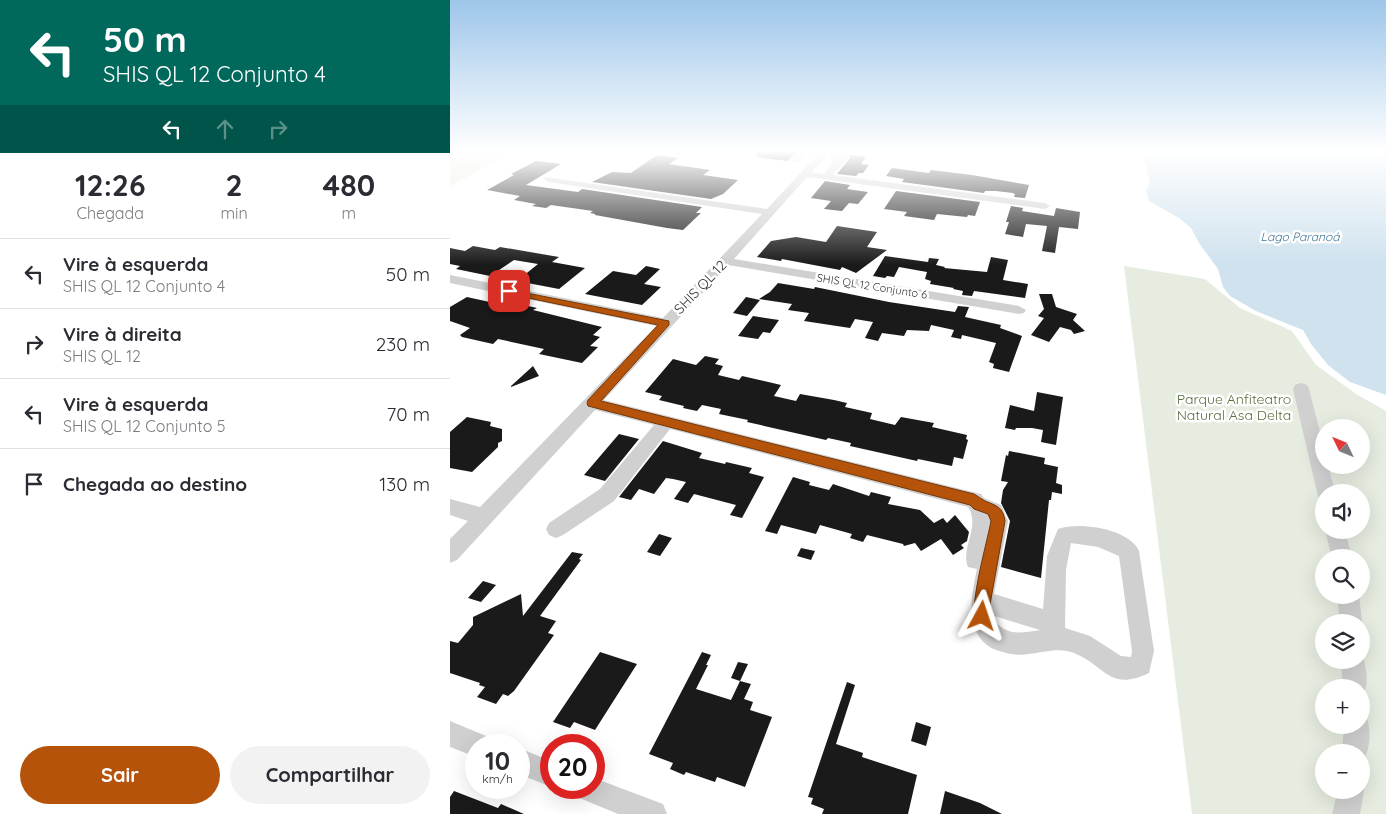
<!DOCTYPE html>
<html lang="pt">
<meta charset="utf-8">
<style>
:root{--surface:#fff;--page:#f2f2f3;--text:#2b2b33;--muted:#7c7c81;--line:#e1e1e2;--accent:#b45309}
body{margin:0;font-family:Quicksand,sans-serif;background:var(--page);color:var(--text);height:100vh;display:flex;flex-direction:column;font-size:19px;white-space:nowrap}
*{box-sizing:border-box;margin:0}
p{font-size:16px;color:var(--muted)}
.icon{flex:none;width:28px;height:28px;fill:none;stroke:currentColor;stroke-width:2;stroke-linecap:round;stroke-linejoin:round}
.map{position:relative;flex:1;overflow:hidden}
.side{display:flex;flex-direction:column;background:var(--surface);width:450px}
.side>*{flex:none}
.hud{background:#00695c;color:#fff;overflow:hidden}
.needle{width:32px;rotate:313deg}
.buttons{position:absolute;left:865px;top:419px;display:grid;gap:10px}
.buttons a{display:grid;place-items:center;width:55px;height:55px;border-radius:50%;background:var(--surface);box-shadow:0 5px 20px #0002;font-size:25px}
.speed{position:absolute;left:15px;top:734px;display:flex;gap:10px;font-size:25px;font-weight:700;text-align:center}
.speed>*{display:grid;place-content:center;width:65px;height:65px;border-radius:50%;background:var(--surface);box-shadow:0 5px 20px #0002;line-height:1}
.speed small{font-size:12px;font-weight:400}
.speed .limit{border:8px solid #d22;background:#fff;color:#111}
.pin{position:absolute;display:grid;place-items:center;width:42px;height:42px;color:#fff;margin:-21px;border-radius:10px;box-shadow:0 2px 8px #0006}
.me{position:absolute;width:55px;margin:-28px;rotate:5deg;stroke-linejoin:round;filter:drop-shadow(0 0 4px #0008)}
.turn{display:flex;align-items:center;gap:18px;height:105px;padding:0 20px;font-size:22px}
.turn .icon{width:65px;height:65px;stroke-width:2.5}
.turn b{display:block;font-size:35px;line-height:42px}
.lanes{display:flex;align-items:center;height:48px;padding:0 20px;background:#0003;justify-content:center;gap:25px;direction:ltr}
.lanes .off{opacity:.35}
.eta{display:flex;justify-content:space-evenly;align-items:center;height:85px;text-align:center}
.eta b{font-size:30px;font-weight:700;line-height:35px}
.primary-button{display:flex;gap:10px;margin-top:auto;padding:10px 20px}
.primary-button a{flex:1;height:58px;border-radius:30px;background:var(--accent);color:#fff;font-size:20px;font-weight:700;line-height:58px;text-align:center}
.primary-button a+a{background:var(--page);color:var(--text)}
ul{padding:0;list-style:none}
li{display:flex;align-items:center;gap:15px;height:70px;padding:0 20px;border-top:1px solid var(--line)}
li div{flex:1}
li b{display:block;font-size:19px}
li em{font-style:normal}
main{display:flex;flex:1;min-height:0}
.map>svg:first-child{display:block}
</style>
<main>
<section class="side">
<div class="hud">
<div class="turn"><svg class="icon" aria-label="left" viewBox="0 0 24 24"><path d="M17 20v-9H6M10 6l-5 5 5 5"/></svg><div><b>50 m</b>SHIS QL 12 Conjunto 4</div></div>
<div class="lanes"><svg class="icon" aria-label="left" viewBox="0 0 24 24"><path d="M17 20v-9H6M10 6l-5 5 5 5"/></svg><svg class="icon off" aria-label="ahead" viewBox="0 0 24 24"><path d="M12 20V5M6 11l6-6 6 6"/></svg><svg class="icon off" aria-label="right" viewBox="0 0 24 24"><path d="M7 20v-9h11M14 6l5 5-5 5"/></svg></div>
</div>
<div class="eta">
<div><b>12:26</b><p>Chegada</p></div>
<div><b>2</b><p>min</p></div>
<div><b>480</b><p>m</p></div>
</div>
<ul>
<li><svg class="icon" aria-label="left" viewBox="0 0 24 24"><path d="M17 20v-9H6M10 6l-5 5 5 5"/></svg><div><b>Vire à esquerda</b><p>SHIS QL 12 Conjunto 4</p></div><em>50 m</em></li>
<li><svg class="icon" aria-label="right" viewBox="0 0 24 24"><path d="M7 20v-9h11M14 6l5 5-5 5"/></svg><div><b>Vire à direita</b><p>SHIS QL 12</p></div><em>230 m</em></li>
<li><svg class="icon" aria-label="left" viewBox="0 0 24 24"><path d="M17 20v-9H6M10 6l-5 5 5 5"/></svg><div><b>Vire à esquerda</b><p>SHIS QL 12 Conjunto 5</p></div><em>70 m</em></li>
<li><svg class="icon" aria-label="arrive" viewBox="0 0 24 24"><path d="M6 21V4h12l-3 4 3 4H6"/></svg><div><b>Chegada ao destino</b></div><em>130 m</em></li>
</ul>
<div class="primary-button"><a>Sair</a><a>Compartilhar</a></div>
</section>
<div class="map">
<svg width="936" height="814" viewBox="0 0 936 814">
<rect width="100%" height="100%" fill="#fff"/>
<g fill="#e6ecdf" fill-rule="evenodd">
<polygon points="0,151 65,151 0,186"/>
<path d="M674,266L755,279L790,308L842,331L866,365L906,394L936,411V814H742ZM874,428H911V465H874ZM874,492H911V530H874ZM874,558H911V595H874ZM874,622H911V660H874ZM874,688H911V725H874ZM874,752H911V790H874Z"/>
</g>
<polygon fill="#cfe2ee" points="691,151 936,151 936,395 900,382 878,365 861,344 853,330 806,311 780,296 773,287 768,269 749,243 741,228 729,218 699,201 696,191 700,182"/>
<g fill="#1a1a1a">
<polygon points="307,151 347,151 338,161 307,157"/>
<polygon points="207,155 228,158 219,164 260,170 253,175 288,180 273,194 261,199 142,182 162,172 181,173"/>
<polygon points="399,155 416,157 411,164 419,165 413,173 409,173 406,176 387,174 400,158"/>
<polygon points="86,161 111,164 76,185 128,192 132,189 252,207 246,213 251,213 233,230 217,228 145,215 145,214 140,213 143,211 101,205 96,208 82,206 86,204 64,200 70,196 37,190 64,175 61,174"/>
<polygon points="442,168 479,173 481,170 522,175 579,185 575,198 564,197 565,194 563,193 546,191 535,191 534,193 452,182 454,179 436,176"/>
<polygon points="375,181 400,185 397,189 418,192 408,204 399,203 392,211 374,209 381,201 361,198"/>
<polygon points="446,191 530,202 525,216 518,215 517,217 487,214 484,220 454,216 457,212 434,209"/>
<polygon points="561,206 573,208 572,211 604,216 606,208 630,212 628,229 609,227 605,253 592,251 597,226 576,224 573,237 555,234 559,222 556,222"/>
<polygon points="387,226 427,232 417,247 437,250 406,273 392,267 390,270 332,259 331,261 307,257 321,241 346,237 376,242"/>
<polygon points="23,246 45,250 50,247 109,257 102,262 135,268 109,289 67,281 88,264 64,260 40,276 6,269 10,266 0,264 0,248 15,251"/>
<polygon points="435,256 478,262 479,258 489,259 486,265 495,267 494,268 537,272 541,257 558,260 553,280 578,284 575,298 524,291 522,296 512,295 513,291 503,289 504,288 480,284 481,281 475,279 477,272 449,267 444,277 437,276 435,278 423,276"/>
<polygon points="196,266 210,269 194,284 211,287 192,305 135,294 163,271 186,275"/>
<polygon points="328,283 364,289 365,287 439,302 505,312 508,306 519,307 515,317 551,325 550,328 572,336 559,372 543,368 544,364 539,362 546,343 512,335 511,339 501,337 504,330 481,325 479,331 457,330 454,336 432,333 428,341 415,338 423,322 405,319 400,328 354,321 359,313 338,310 342,304 309,299 320,292"/>
<polygon points="589,294 602,294 606,307 627,314 623,320 635,331 624,334 621,330 610,327 599,342 581,335 594,318 588,316 594,309"/>
<polygon points="17,297 62,307 72,307 74,305 87,308 83,310 152,327 143,335 150,337 140,346 148,347 132,363 89,354 94,349 48,339 43,344 12,337 10,335 20,328 0,321 0,307"/>
<polygon points="296,297 310,300 297,316 283,313"/>
<polygon points="303,316 329,320 320,333 313,332 308,339 288,336"/>
<polygon points="255,356 269,359 265,364 273,366 268,375 289,380 292,376 331,385 324,396 346,401 350,394 384,400 397,403 395,407 422,413 420,419 445,425 451,417 484,423 482,427 517,435 516,439 518,440 513,459 504,457 502,466 468,459 467,461 400,446 401,443 378,438 376,440 297,422 298,420 269,414 271,409 252,405 247,411 233,408 234,406 209,400 212,396 195,392 223,359 246,365"/>
<polygon points="83,366 89,376 61,387 61,386"/>
<polygon points="587,392 613,397 606,445 591,442 593,430 582,428 566,428 565,430 555,428 560,405 584,411"/>
<polygon points="17,417 41,422 40,426 52,429 52,441 48,443 48,447 22,472 0,468 0,432"/>
<polygon points="169,434 189,439 155,481 134,475"/>
<polygon points="213,441 252,453 249,458 275,464 276,462 302,468 299,473 314,477 292,518 280,515 286,505 244,494 238,503 224,499 236,482 223,479 216,478 204,494 189,489 181,500 169,497"/>
<polygon points="559,451 595,458 594,464 608,467 606,483 612,485 612,494 602,492 601,500 599,500 591,578 551,567 560,521 551,503 553,490 558,482 551,481 556,455 558,456"/>
<polygon points="343,477 360,482 359,485 379,490 383,484 419,496 421,492 441,497 438,504 470,510 484,523 493,518 497,523 505,515 519,532 517,541 511,545 514,548 503,555 491,539 471,551 465,543 454,546 453,544 417,535 413,542 400,538 402,534 370,525 366,534 331,525 327,534 315,531"/>
<polygon points="209,534 222,538 210,556 197,552"/>
<polygon points="351,548 365,551 361,560 347,556"/>
<polygon points="122,552 133,554 129,559 131,560 90,616 106,621 98,633 104,635 64,691 58,696 53,694 46,704 27,697 35,687 29,685 30,683 0,673 0,641 8,643 23,625 23,617 71,594 73,616"/>
<polygon points="33,581 46,585 31,602 18,598"/>
<polygon points="150,652 187,664 145,730 124,722 120,728 103,722"/>
<polygon points="252,652 261,655 256,665 258,665 246,689 281,700 290,681 301,684 294,699 303,702 300,710 322,717 295,787 267,777 265,782 236,772 234,775 220,769 223,763 199,754"/>
<polygon points="288,662 298,664 290,681 281,678"/>
<polygon points="397,682 405,685 386,744 413,753 412,757 467,775 458,814 372,814 374,809 361,804 363,798 358,797"/>
<polygon points="466,722 481,727 476,746 461,741"/>
<polygon points="4,791 48,808 51,804 74,814 0,814 0,797"/>
<polygon points="495,791 530,803 552,814 490,814"/>
</g>
<g fill="none" stroke-linecap="round" stroke-linejoin="round">
<g fill="#d0d0d0" fill-rule="evenodd">
<polygon points="349,151 359,151 348,162 342,162 340,160"/>
<path d="M371,151H381L362,172L374,174L383,163L380,156L382,154L394,153L399,157L383,175L595,203L600,206L595,209L357,177L284,259L569,306L576,310L574,313L569,314L278,265L154,400L531,494L534,498L551,505L558,521L544,594L593,609L597,556L608,529C629,521 680,529 689,551L704,651L699,673C659,692 656,666 624,653C611,647 593,652 579,654C567,656 557,654 546,650C513,636 521,597 527,569L518,567C510,549 531,526 518,507L220,429L164,501L113,535L106,538L99,535L96,529L99,523L150,489L204,425L145,410L7,560L0,563V539L18,521L0,515V499L30,507L206,326L0,283V275L213,318L312,214L99,182L94,179L95,177L317,209ZM621,543L648,547L669,556L682,651L681,657L671,656L640,636L615,628L616,570ZM544,616L590,630C570,633 560,636 545,622Z"/>
<polygon points="851,383 857,385 859,389 874,447 874,465 878,465 885,492 874,492 874,499 869,498 867,492 843,389 845,385"/>
<polygon points="875,530 895,530 902,558 882,558"/>
<polygon points="887,595 909,595 912,622 911,624 911,622 890,622"/>
<path d="M911,652C916,664 921,688 911,697V688H893L891,660H911Z"/>
<path d="M911,714L916,716C922,730 920,747 914,761L911,762V752H892L894,725H911Z"/>
<polygon points="0,721 36,736 40,745 26,745 26,757 0,747"/>
<polygon points="69,748 101,761 101,787 69,774"/>
<polygon points="144,778 213,804 217,814 168,814 127,797 123,788 144,788"/>
<polygon points="911,782 914,790 910,814 882,814 888,790 911,790"/>
</g>
</g>
<linearGradient id="sky" x2="0" y2="1"><stop stop-color="#9ec6ea"/><stop offset="0.57" stop-color="#fff"/><stop offset="1" stop-color="#fff" stop-opacity="0"/></linearGradient>
<rect width="936" height="265" fill="url(#sky)"/>
<path fill="#b45309" stroke="#753606" d="M56,289L219,321V325L151,401L524,494C528,496 531,499 535,501C547,506 553,507 555,521L537,621L532,624L526,621C519,604 537,543 541,521L538,514L524,509L520,505L138,406L137,403L138,400L208,325L59,294L54,291Z"/>
<g text-anchor="middle" dominant-baseline="central" stroke-width="5" stroke-linejoin="round" paint-order="stroke">
<g font-size="11" fill="#333" stroke="#fff">
<text transform="translate(422 286) rotate(9)">SHIS QL 12 Conjunto 6</text>
</g>
<g font-size="12" font-style="italic" fill="#3f7597" stroke="#fff">
<text x="850" y="236">Lago Paranoá</text>
</g>
<g font-size="14" fill="#333" stroke="#fff">
<text transform="translate(250 287) rotate(-46)">SHIS QL 12</text>
</g>
<g font-size="14" fill="#56703f" stroke="#fff">
<text x="784" y="399">Parque Anfiteatro<tspan x="784" dy="16">Natural Asa Delta</tspan></text>
</g>
</g>
</svg>
<div class="buttons">
<a><svg class="needle" viewBox="-14 -14 28 28"><path d="M0-13l5 13h-10z" fill="#e53935"/><path d="M0 13l5-13h-10z" fill="#7c7c81"/></svg></a>
<a><svg class="icon" aria-label="sound" viewBox="0 0 24 24"><path d="M4 9h4l5-4v14l-5-4H4zM17 9q2 3 0 6"/></svg></a>
<a><svg class="icon" aria-label="search" viewBox="0 0 24 24"><circle cx="10" cy="10" r="6"/><path d="M15 15l6 6"/></svg></a>
<a><svg class="icon" aria-label="layers" viewBox="0 0 24 24"><path d="M12 4l9 5-9 5-9-5zM3 14l9 5 9-5"/></svg></a>
<a>+</a>
<a>−</a>
</div>
<div class="speed"><div>10<small>km/h</small></div><div class="limit">20</div></div>
<div class="pin" style="left:59px;top:291px;background:#d93025"><svg class="icon" aria-label="arrive" viewBox="0 0 24 24"><path d="M6 21V4h12l-3 4 3 4H6"/></svg></div>
<svg class="me" style="left:532px;top:616px" viewBox="-20 -20 40 40"><path d="M0-17L14 15 0 8-14 15z" fill="#b45309" stroke="#fff" stroke-width="4"/></svg>
</div>
</main>
